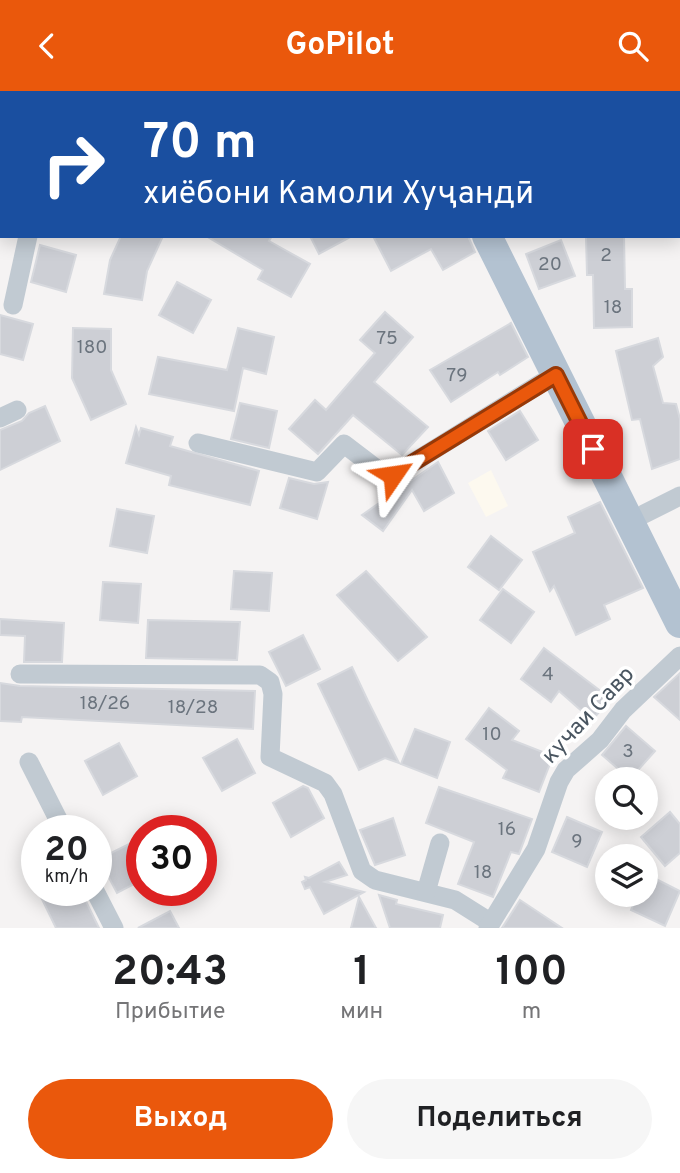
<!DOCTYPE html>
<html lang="ru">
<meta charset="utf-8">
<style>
:root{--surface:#fff;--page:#f6f6f6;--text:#202124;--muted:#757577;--accent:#ea580c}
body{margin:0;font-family:Overpass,sans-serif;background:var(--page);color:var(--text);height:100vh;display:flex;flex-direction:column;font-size:26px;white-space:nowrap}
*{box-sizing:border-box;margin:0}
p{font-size:23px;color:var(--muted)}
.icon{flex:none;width:38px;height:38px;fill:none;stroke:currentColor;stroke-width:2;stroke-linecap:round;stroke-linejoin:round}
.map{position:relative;height:837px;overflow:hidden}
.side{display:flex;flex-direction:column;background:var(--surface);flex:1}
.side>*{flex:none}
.guide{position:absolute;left:0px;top:0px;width:681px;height:147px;box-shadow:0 4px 18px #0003;background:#1a4fa0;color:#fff;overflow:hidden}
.fabs{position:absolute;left:595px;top:676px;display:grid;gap:14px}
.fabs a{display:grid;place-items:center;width:63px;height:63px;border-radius:50%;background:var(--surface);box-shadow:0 4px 18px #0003;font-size:35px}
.speed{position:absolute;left:21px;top:724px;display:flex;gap:14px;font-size:35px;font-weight:700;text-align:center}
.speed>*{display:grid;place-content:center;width:91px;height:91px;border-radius:50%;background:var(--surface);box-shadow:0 4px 18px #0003;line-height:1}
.speed small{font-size:18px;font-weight:400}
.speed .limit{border:10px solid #d22;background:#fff;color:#111}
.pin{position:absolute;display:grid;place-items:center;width:60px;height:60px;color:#fff;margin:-30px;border-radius:14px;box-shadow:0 4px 10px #0006}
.me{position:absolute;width:77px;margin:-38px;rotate:58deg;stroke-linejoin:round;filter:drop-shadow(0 0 5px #0008)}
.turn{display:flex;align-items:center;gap:24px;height:147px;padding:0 28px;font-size:32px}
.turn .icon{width:91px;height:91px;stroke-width:2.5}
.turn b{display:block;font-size:49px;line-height:60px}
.eta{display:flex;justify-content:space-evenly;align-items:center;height:119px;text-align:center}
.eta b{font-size:42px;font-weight:700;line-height:49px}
.button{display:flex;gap:14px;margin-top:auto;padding:14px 28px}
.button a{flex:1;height:80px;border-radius:42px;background:var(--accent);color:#fff;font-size:28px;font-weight:700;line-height:80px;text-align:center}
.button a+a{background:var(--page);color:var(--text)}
header{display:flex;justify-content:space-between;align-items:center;height:91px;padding:0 28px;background:var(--accent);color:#fff;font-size:32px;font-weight:700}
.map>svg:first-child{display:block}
</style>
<header><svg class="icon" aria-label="back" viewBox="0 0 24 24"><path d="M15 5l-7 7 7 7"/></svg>GoPilot<svg class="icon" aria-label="search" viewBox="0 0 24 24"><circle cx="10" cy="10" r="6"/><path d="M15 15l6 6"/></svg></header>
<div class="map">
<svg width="680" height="837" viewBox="0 0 680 837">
<rect width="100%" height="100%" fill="#f5f3f3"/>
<polygon fill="#fdf9ef" points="491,379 508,415 486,426 468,392"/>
<g fill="#cdcfd5" stroke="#d7d9de" stroke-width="2">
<polygon points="121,145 163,145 147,180 142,209 104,203 110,169"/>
<polygon points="206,145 272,145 269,150 310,173 291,206 258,188 263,179"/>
<polygon points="310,145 352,145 319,163"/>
<polygon points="373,145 468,145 475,161 443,179 431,158 391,180"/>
<polygon points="624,145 625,198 632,198 632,236 594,237 593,184 587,184 586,146"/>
<polygon points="561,149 575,185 539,198 526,163"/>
<polygon points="40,154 76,164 66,201 31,191"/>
<polygon points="177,191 211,209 193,242 159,224"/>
<polygon points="385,221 413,246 374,291 428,336 402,364 353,324 318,363 289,338 315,309 326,319 375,262 360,249"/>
<polygon points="0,224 33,233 23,269 0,263"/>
<polygon points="511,232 528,266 500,284 498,281 451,311 430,279"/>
<polygon points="73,237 111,238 111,279 126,313 91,329 72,287"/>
<polygon points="238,237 274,246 266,283 243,277 234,320 149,303 158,266 227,279"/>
<polygon points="658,247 663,266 653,275 663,312 676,313 680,328 680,368 652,378 640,328 632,329 616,260"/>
<polygon points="240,312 277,320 269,357 231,348"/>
<polygon points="45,315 60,350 0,379 0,339 22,330 29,322"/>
<polygon points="520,320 538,349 506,369 488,340"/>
<polygon points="136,336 139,344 141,337 173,346 170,355 259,380 250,414 169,394 171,385 126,372"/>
<polygon points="438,371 454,402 424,420 412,399 383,440 362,424"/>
<polygon points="289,387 314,393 328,391 317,428 280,417"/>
<polygon points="600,411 643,497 604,514 610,528 576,544 554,495 550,500 533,461 575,442 568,426"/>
<polygon points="117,418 154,425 147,462 110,455"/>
<polygon points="491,445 522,469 499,499 468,476"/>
<polygon points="234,480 272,482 269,520 231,518"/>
<polygon points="366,480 427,546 398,570 337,504"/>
<polygon points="103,491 141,493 138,532 100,529"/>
<polygon points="503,498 534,521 511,552 480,529"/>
<polygon points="0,528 64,532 62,571 24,571 25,545 0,544"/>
<polygon points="148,529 240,531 237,569 146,567"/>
<polygon points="303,544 320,578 286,595 269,561"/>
<polygon points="544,557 611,608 592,629 559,600 551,611 521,588"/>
<polygon points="352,576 368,610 399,672 385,667 359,679 343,645 318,593"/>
<polygon points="680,582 680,629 654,606"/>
<polygon points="0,592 20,595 255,600 253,638 22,626 21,631 0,630"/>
<polygon points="489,617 519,640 512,649 553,665 539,701 503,687 507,679 466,648"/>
<polygon points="626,635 655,660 630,688 602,664"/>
<polygon points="415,638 450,651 437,687 401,673"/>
<polygon points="237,648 255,682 222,700 203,667"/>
<polygon points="119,652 137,685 103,704 85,670"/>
<polygon points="303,695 308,697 324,727 291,746 273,712"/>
<polygon points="439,696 532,728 519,763 511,761 493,806 458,793 474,751 426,732"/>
<polygon points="670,721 680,733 680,762 665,775 641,746"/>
<polygon points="567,726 602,741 587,776 552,761"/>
<polygon points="393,727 405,764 375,774 360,739"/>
<polygon points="133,751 142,767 142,789 117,802 99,768"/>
<polygon points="339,771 347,784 325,791 364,801 324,823 310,796 305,798 302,791 306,789 305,786 309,787"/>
<polygon points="646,783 680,800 665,835 631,819 638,803 646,803"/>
<polygon points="38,800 81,800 99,837 56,837"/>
<polygon points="379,804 397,809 396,813 443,824 440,837 390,837"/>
<polygon points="359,806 376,837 351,837"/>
<polygon points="520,809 562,837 502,837"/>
<polygon points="170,820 179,837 138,837"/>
</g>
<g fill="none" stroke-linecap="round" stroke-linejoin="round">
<g stroke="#c1cad2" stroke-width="19">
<polyline points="52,0 55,2"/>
<polyline points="679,133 680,133"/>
<polyline points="13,214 28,145"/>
<polyline points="0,327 17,319"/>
<polyline points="198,352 317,381 344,353 382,382 393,384 556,283"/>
<polyline points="644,423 680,405"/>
<polyline points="20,583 260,584 270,591 273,603 270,666 325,692 333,703 362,780 375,789 455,809 490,831"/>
<polyline points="29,671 64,740"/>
<polyline points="95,800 114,837"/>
<polyline points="426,801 440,752"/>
<polyline points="488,837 536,758 559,691 566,679 600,649 623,619 680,565"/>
</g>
<g stroke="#b3c2d1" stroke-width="30">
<polyline points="418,0 419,2"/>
<polyline points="487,145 680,532"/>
</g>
</g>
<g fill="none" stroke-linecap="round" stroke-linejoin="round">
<defs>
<polyline id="route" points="393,384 556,284 593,358"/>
</defs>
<use href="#route" stroke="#983908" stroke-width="18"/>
<use href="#route" stroke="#ea580c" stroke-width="12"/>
</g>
<g text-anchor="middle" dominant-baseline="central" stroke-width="7" stroke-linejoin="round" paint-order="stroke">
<g font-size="19" fill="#6b747e">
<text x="606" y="165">2</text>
<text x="550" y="174">20</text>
<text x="613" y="217">18</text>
<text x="387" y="248">75</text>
<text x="92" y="257">180</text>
<text x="457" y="285">79</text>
<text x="548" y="584">4</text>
<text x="105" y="613">18/26</text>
<text x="193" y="617">18/28</text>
<text x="492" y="644">10</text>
<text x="628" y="661">3</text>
<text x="507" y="739">16</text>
<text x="577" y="751">9</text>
<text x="483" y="782">18</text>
</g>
<g font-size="23" fill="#4a5661" stroke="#fff">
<text transform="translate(589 625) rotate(-47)">кучаи Савр</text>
</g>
</g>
</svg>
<div class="fabs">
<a><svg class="icon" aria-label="search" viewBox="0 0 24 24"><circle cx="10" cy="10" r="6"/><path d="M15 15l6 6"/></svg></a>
<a><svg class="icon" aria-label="layers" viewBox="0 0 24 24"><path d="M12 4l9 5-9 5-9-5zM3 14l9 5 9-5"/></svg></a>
</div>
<div class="speed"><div>20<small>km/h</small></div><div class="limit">30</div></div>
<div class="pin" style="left:593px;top:358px;background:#d93025"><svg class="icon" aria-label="arrive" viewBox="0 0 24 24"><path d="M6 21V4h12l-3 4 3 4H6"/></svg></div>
<svg class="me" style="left:393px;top:384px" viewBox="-20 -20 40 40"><path d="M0-17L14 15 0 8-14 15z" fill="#ea580c" stroke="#fff" stroke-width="4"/></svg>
<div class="guide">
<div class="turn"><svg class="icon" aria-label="right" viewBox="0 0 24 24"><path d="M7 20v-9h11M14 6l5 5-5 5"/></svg><div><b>70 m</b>хиёбони Камоли Хуҷандӣ</div></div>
</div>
</div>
<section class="side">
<div class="eta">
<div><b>20:43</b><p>Прибытие</p></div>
<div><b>1</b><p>мин</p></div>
<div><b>100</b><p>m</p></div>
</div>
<div class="button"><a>Выход</a><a>Поделиться</a></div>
</section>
